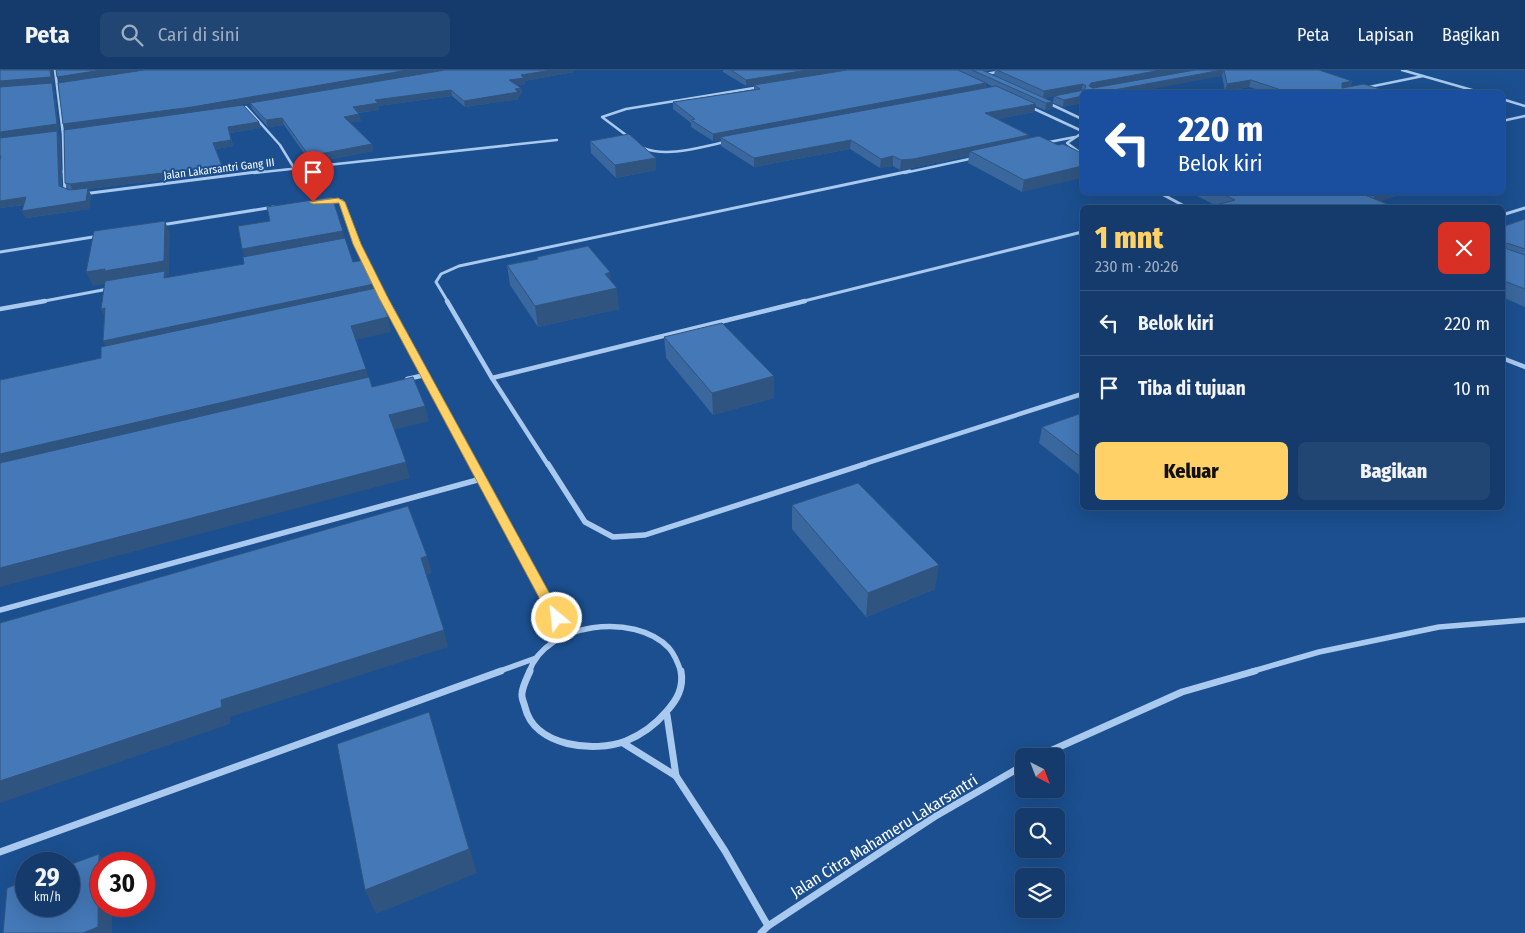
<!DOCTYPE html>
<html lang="id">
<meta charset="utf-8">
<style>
:root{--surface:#143b6b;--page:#214673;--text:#f1f3f6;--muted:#9dadc1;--line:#33557e;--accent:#ffd166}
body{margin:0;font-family:"Fira Sans Condensed",sans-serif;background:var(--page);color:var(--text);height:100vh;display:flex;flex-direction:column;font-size:19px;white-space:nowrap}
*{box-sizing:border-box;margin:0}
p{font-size:16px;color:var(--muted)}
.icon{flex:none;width:28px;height:28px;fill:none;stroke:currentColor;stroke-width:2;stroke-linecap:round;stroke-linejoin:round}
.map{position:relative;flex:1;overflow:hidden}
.details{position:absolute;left:1080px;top:135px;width:425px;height:305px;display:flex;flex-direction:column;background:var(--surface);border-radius:8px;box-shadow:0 5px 20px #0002,0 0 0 1px var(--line)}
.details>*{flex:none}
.banner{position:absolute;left:1080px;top:20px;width:425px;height:105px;border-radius:8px;box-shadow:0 5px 20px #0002,0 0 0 1px var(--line);background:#1a4fa0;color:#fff;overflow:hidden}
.needle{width:32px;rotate:138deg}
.buttons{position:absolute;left:1015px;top:678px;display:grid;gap:10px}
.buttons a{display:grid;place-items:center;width:50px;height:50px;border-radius:8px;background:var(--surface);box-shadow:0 5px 20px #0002,0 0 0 1px var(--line);font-size:25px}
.speed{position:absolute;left:15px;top:782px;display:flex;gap:10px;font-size:25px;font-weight:700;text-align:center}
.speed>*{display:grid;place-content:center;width:65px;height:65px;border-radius:50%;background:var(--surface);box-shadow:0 5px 20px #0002,0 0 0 1px var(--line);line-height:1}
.speed small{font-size:12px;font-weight:400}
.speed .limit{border:8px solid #d22;background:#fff;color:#111}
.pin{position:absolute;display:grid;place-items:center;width:42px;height:42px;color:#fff;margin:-51px -21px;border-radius:50% 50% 50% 0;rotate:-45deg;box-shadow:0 0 5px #0007}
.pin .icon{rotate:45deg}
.me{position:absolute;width:55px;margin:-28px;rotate:332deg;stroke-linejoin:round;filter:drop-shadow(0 0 4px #0008)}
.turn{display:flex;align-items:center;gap:18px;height:105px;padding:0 15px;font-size:22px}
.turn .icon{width:65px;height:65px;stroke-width:2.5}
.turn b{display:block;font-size:35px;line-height:42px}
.round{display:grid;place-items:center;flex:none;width:52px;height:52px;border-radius:8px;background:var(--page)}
.head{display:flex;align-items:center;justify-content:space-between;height:85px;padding:0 15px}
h1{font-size:30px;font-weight:800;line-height:38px;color:var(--accent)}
.primary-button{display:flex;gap:10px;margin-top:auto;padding:10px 15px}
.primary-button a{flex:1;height:58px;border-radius:8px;background:var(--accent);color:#111;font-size:20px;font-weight:800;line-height:58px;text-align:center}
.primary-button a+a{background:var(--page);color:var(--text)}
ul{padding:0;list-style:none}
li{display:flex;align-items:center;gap:15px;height:65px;padding:0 15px;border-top:1px solid var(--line)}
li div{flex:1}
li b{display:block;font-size:19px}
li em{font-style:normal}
header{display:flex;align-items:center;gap:30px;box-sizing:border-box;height:70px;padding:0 25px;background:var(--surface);border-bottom:1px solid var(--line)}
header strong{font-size:24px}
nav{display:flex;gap:28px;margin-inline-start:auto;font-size:18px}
.search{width:350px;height:45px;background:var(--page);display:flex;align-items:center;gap:12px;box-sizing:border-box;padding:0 18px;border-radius:8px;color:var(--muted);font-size:19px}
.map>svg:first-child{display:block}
</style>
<header>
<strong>Peta</strong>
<div class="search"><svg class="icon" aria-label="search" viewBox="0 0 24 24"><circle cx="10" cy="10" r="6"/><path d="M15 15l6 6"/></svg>Cari di sini</div>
<nav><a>Peta</a><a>Lapisan</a><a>Bagikan</a></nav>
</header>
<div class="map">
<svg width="1525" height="863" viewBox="0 0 1525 863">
<rect width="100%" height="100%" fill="#1b4f8f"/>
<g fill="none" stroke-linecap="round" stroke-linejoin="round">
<g stroke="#a9c9ee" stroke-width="2.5">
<polyline points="55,0 63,64 64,103"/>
<polyline points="1402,0 1479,22"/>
<polyline points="985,4 1010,0"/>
<polyline points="1364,18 1423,6"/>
<polyline points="1502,29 1525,36"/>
<polyline points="1048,33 1082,49"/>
<polyline points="1028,36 1082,61"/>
<polyline points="246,37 280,75 294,98"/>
<polyline points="1502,51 1525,46"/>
<polyline points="1082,63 1067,73 1082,84"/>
<polyline points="630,68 602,47 626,39 760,17"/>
<polyline points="1044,73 1075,67"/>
<path d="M643,78C668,88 700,77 725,72"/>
<polyline points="254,103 557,70"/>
<polyline points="904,103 974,88"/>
</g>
<g stroke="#a9c9ee" stroke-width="3">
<polyline points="64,101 65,122 67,123"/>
<polyline points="1158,122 1188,138"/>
<polyline points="83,124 264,101"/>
<polyline points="327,131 342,131 357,174 387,232"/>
<polyline points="1502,145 1525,138"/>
<polyline points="161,155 274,137"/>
<polyline points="0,182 99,166"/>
<polyline points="39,232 108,219"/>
<polyline points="448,232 436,212 441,204 459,196 910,101"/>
<polyline points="800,232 1082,162"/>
</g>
<g stroke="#a9c9ee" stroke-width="4.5">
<polyline points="386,231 474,395"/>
<polyline points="447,231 492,308 548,395"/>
<polyline points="0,239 45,231"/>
<polyline points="1502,288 1525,297"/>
<polyline points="492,308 805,231"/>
<polyline points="407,309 425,305"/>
<polyline points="861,395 1082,324"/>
</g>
<g stroke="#a9c9ee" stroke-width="5.5">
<polyline points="474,394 566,566"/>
<polyline points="548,394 585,452 613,467 645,465 865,394"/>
<polyline points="0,540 481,409"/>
<polyline points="497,602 536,588"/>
<path d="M529,602C546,552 635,542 669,578C675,585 678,593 681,602"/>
<polyline points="1250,602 1319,582 1439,557 1525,550"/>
</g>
<g stroke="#a9c9ee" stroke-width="7">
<path d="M530,601C527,608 523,615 522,623C521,627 524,633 525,637C534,677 595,683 626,671C643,664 655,655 666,642C677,630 684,618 681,601"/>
<polyline points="667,645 676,706 725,781 768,856"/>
<polyline points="623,673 676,706"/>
<polyline points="1039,686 1182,622 1255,601"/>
<polyline points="0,782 501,601"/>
<polyline points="761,863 768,856 934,747 1024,695"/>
</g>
</g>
<g fill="#3a679d" fill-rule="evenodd">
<polygon points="0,0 52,0 54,13 52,13 54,19 59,61 57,61 60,67 62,117 70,120 71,120 68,119 65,113 66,60 63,54 60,12 57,7 445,0 574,0 574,2 524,11 525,14 516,15 521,18 522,24 519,25 519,29 465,37 452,26 378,36 379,40 358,43 361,51 350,52 372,74 373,81 311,93 284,55 268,57 252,39 250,33 232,36 259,52 261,58 230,63 233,76 216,79 224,102 88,119 91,125 89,139 26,148 22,141 24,135 0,138"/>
<path d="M723,0H992L984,1L994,6L995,0H1319L1352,11L1350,17L1389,22H1266L1249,17L1225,21L1222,6L1082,22V33L1063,37L1053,33L1052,39L1045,40L1035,36L1034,42L998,49L1029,68L1039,66L1022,122L968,93L969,86L912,98L900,100L893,96L880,98L850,79L754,97L721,76V70L713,71L691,57V53L673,39V32L754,20V15L746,16L723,2ZM986,13L993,17L986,18ZM1054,26L1053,32L1044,28Z"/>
<polygon points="590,71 656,88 656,100 616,108 591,83"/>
<polygon points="1189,122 1408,122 1380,131 1215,135"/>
<polygon points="1525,149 1525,237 1502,227 1502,157"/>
<polygon points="537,187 611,212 619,239 538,257 510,215 507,195 537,189"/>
<polygon points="664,267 774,306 774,328 713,345 666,288"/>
<polygon points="1082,343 1082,407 1039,373 1042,357"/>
<polygon points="792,435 935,519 866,547 792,459"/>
</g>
<g fill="#305480">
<polygon points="50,0 52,0 54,13 0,17 0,11"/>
<polygon points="102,0 144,0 60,13 57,7"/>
<polygon points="408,0 444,0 195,43 66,60 63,54"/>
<polygon points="552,0 574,0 574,2 524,11 525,14 510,16 509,10 521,5"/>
<polygon points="807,0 847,0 746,16 746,10"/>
<polygon points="1161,0 1195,0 1088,22 1091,13"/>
<polygon points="1224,0 1222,6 1137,22 1103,22"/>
<polygon points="1251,10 1249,17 1225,21 1227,14"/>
<polygon points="1352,11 1349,17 1339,19 1342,13"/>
<polygon points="52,13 54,19 59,61 57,61 60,67 62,124 0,69 0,62"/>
<polygon points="986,13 985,20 720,67 721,70 713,71 713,64"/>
<polygon points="1083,14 1081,21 1043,28 1044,21"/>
<polygon points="521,18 522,24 519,25 519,29 465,37 464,31"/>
<polygon points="451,20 452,26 378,36 379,40 355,43 353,37 375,30"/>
<polygon points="1082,26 1082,33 1063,37 1064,30"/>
<polygon points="1053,32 1052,39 1045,40 1046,33"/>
<polygon points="1036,34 1034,42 984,52 985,43"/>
<polygon points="359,44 361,51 346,53 344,47"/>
<polygon points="282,48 284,55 268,57 266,50"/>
<polygon points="259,52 261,58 230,63 233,76 216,79 213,73 228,57"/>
<polygon points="1029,65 1028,74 970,81 969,86 912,98 900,100 901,90"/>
<polygon points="851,70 850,79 754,97 754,88"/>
<polygon points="372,74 373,81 311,93 309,86"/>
<polygon points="893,86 893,96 880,98 881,89"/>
<polygon points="656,88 656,100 616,108 615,95"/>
<polygon points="222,96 224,102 88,119 91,125 89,139 26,148 22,141 73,121 70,114"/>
<polygon points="1082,96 1082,108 1022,122 1024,110"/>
<polygon points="1376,122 1408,122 1372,134"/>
<polygon points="26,127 30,134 0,138 0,131"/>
<polygon points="165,151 170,164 169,205 167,205 169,212 110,213 93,216 86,202"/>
<polygon points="343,161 346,172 246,191 242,179"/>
<polygon points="610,202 612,219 617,218 619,239 538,257 535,236 605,204"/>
<polygon points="374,214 377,225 109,283 103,271"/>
<polygon points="105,238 106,251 101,239"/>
<polygon points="388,247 391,262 355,270 351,256"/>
<polygon points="366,299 370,314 0,401 0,384"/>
<polygon points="774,306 774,328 713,345 712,323"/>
<polygon points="425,336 429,351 393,360 389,345"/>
<polygon points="406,392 410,408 0,517 0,498"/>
<polygon points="427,486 432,503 426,505 421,488"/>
<polygon points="939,495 935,519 866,547 868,523"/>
<polygon points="444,560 448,577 230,647 230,654 0,733 0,711 221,630"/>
<polygon points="429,642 477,803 376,844 365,820"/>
<polygon points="99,784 106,794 101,794 101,836 112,836 112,863 83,863"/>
</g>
<g fill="#4478b7" stroke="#305480">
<polygon points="0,0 50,0 51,7 0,11"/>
<polygon points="56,0 102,0 57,7"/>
<polygon points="144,0 408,0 192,37 63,54 58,13"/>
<polygon points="445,0 552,0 521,5 524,8 509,10 521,18 515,19 518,22 464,31 451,20 375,30 378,33 353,37 359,44 344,47 372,74 309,86 282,48 266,50 250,33"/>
<polygon points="731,0 807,0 746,10"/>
<polygon points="847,0 958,0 986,13 713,64 691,50 695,49 673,32 760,19 754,15"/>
<polygon points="972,0 982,0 1053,32 1046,33"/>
<polygon points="997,0 1161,0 1091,13 1089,16 1093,18 1195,0 1222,0 1103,22 1082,22 1082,26 1064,30 1054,26 1084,20 1086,16 1083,14 1044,21"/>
<polygon points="1224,0 1319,0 1352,11 1342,13 1342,18 1364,14 1389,22 1287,22 1251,10 1227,14"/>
<polygon points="52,13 57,54 0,62 0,17"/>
<polygon points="996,16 1036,34 985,43 1029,65 913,89 901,90 893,86 881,89 851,70 754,88 720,67"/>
<polygon points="243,35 259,52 228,57 231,70 213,73 222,96 70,114 65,113 64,60"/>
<polygon points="57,61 59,116 70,120 88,118 86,131 22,141 26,127 0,131 0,90 1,86 0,86 0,68"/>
<polygon points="629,64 656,88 615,95 590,71"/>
<polygon points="1039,66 1058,75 1063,74 1082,83 1082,96 1024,110 970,81"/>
<polygon points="1219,122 1363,122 1366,124 1365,125 1397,138 1204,138 1235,130"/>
<polygon points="332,127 343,161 242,179 238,156 270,151 267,137"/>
<polygon points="1525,149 1525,179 1507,173 1505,176 1507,179 1525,185 1525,219 1502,210 1502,157"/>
<polygon points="165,151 164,191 104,201 105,199 86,202 94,161"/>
<polygon points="345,168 353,192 364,190 374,214 103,271 105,238 101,239 105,211 165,201 164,208 244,194 243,187"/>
<polygon points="588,176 610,202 605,204 617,218 535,236 507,195 538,189 537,187"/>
<polygon points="376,218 388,247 351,256 366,299 0,384 0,310 101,288 101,277"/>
<polygon points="722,253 774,306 712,323 664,267"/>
<polygon points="369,307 372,317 413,307 425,336 389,345 406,392 0,498 0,393"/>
<polygon points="1082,343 1082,388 1042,357"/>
<polygon points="858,413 939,495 868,523 792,435"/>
<polygon points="408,436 427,486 421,488 444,560 221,630 222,637 0,711 0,553"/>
<polygon points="429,642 469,779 365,820 337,674"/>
<polygon points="99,784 98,857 83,863 3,863 7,818 26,811 26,836 69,836 69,795"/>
</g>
<polygon fill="#ffd166" stroke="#a68842" points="338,128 345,132 361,174 388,228 563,548 561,552 557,553 550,548 379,228 353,174 339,133 313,134 309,132"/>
<g text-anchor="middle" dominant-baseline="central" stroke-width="4" stroke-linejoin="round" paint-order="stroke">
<g font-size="11" fill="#fff" stroke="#1b4f8f">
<text transform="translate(219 99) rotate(-7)">Jalan Lakarsantri Gang III</text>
</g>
<g font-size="16" fill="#fff" stroke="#1b4f8f">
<text transform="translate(884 766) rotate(-32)">Jalan Citra Mahameru Lakarsantri</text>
</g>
</g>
</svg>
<div class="buttons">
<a><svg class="needle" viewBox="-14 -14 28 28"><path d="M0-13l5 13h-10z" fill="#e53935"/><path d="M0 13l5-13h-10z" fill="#9dadc1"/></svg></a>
<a><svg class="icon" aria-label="search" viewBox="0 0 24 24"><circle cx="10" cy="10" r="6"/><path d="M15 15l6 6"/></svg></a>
<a><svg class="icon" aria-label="layers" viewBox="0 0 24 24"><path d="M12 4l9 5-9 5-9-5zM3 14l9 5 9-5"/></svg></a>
</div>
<div class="speed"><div>29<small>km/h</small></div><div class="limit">30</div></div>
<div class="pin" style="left:313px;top:132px;background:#d93025"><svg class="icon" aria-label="arrive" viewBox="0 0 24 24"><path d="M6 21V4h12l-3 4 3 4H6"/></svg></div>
<svg class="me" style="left:557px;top:548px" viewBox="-20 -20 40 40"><circle r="17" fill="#ffd166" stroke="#fff" stroke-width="3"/><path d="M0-11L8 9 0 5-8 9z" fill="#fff"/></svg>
<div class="banner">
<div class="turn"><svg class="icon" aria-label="left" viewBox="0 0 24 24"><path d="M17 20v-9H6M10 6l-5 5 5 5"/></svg><div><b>220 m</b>Belok kiri</div></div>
</div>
<section class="details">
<div class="head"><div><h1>1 mnt</h1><p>230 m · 20:26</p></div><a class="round" style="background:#d93025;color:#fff"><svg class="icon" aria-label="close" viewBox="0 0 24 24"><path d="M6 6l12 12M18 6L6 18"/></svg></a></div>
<ul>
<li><svg class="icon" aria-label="left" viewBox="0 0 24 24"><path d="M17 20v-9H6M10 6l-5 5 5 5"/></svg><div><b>Belok kiri</b></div><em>220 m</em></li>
<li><svg class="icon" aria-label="arrive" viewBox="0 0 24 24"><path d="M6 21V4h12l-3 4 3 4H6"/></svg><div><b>Tiba di tujuan</b></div><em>10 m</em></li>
</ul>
<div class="primary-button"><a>Keluar</a><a>Bagikan</a></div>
</section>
</div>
